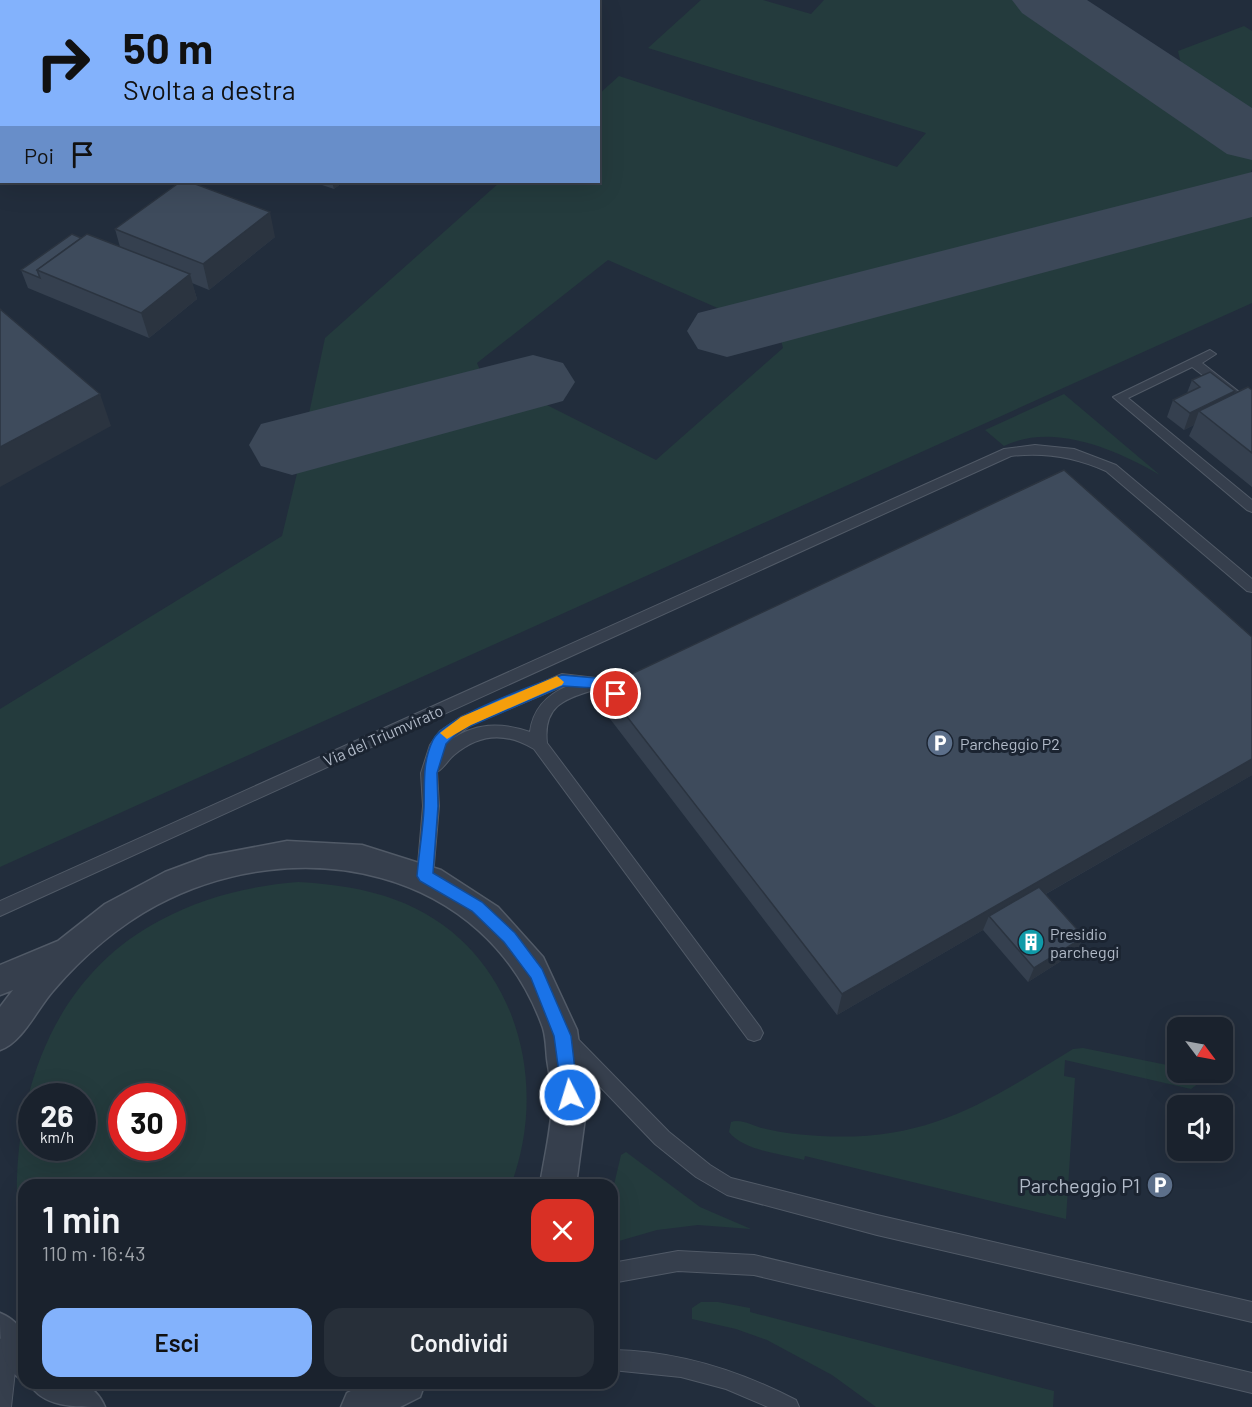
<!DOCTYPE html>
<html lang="it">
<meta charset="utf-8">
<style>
:root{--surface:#1a222d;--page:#272f39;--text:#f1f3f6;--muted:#9fa4aa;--line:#383f49;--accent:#83b2fc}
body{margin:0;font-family:Barlow,sans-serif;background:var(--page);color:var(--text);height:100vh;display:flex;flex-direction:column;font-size:22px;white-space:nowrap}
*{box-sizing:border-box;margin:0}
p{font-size:20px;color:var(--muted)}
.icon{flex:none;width:33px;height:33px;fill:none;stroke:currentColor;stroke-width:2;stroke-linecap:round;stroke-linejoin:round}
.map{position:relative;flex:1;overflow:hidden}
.side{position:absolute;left:18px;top:1179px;width:600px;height:210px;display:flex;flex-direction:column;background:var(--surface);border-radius:18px;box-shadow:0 6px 24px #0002,0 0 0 2px var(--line)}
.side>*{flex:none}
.guide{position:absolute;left:0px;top:0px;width:600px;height:183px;box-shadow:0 6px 24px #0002,0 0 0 2px var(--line);background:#83b2fc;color:#111;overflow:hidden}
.needle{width:39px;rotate:122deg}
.controls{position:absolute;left:1167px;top:1017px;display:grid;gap:12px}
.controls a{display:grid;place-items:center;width:66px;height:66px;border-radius:12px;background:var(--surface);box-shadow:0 6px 24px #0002,0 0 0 2px var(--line);font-size:30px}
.speed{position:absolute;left:18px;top:1083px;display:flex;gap:12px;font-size:30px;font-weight:700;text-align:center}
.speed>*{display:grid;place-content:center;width:78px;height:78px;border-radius:50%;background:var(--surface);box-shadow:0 6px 24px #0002,0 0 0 2px var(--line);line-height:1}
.speed small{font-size:15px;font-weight:400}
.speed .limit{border:9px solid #d22;background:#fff;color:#111}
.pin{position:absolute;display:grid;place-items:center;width:51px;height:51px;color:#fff;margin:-26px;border:3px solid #fff;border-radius:50%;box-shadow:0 2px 6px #0007}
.me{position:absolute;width:66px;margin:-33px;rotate:355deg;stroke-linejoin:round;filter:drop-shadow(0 0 4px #0008)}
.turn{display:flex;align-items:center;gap:21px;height:126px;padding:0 24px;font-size:27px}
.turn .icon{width:78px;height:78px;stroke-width:2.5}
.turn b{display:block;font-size:42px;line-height:51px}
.then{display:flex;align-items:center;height:57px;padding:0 24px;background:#0003;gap:12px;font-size:22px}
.round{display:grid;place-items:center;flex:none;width:63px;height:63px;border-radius:18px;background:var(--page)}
.overview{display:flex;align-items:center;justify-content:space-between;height:102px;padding:0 24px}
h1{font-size:36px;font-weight:600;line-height:45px}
.primary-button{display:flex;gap:12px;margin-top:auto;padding:12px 24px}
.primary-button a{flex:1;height:69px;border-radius:18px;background:var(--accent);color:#111;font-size:24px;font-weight:600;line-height:69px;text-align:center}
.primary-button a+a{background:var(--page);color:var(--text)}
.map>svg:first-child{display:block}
</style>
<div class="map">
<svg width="1252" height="1407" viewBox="0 0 1252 1407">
<rect width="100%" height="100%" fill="#222d3c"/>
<g fill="#243b3d" fill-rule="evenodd">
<polygon points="701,0 763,0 811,14 824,0 1025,0 1252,153 1252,169 1249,178 729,313 608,260 477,363 482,375 307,423 325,338 500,182 598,182 599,94 619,76 897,167 926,133 648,48"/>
<polygon points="1244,26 1252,31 1252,122 1184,77 1178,51"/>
<polygon points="1252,213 1252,303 0,867 0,709 282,536 300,461 537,400 656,460 783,348 780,336"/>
<path d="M1064,394L1160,475C1116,450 1054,422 1004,446L985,430Z"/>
<path d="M298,882C332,884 364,888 396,900C512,943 552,1076 511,1185H24V1272C0,1139 34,987 159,921C203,897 249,886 298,882ZM82,1096V1148H32V1096ZM172,1096V1148H122V1096Z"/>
<path d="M1083,1048L1177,1067L1178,1072L1195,1073L1199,1083L1191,1089L1065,1060L1064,1076L1075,1078L1066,1219L805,1156L804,1160C782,1154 744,1151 729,1132L731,1122C742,1118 754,1127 766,1129C783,1133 802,1135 820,1136C928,1142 985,1103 1073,1049Z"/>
<polygon points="626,1152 700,1207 751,1229 698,1225 657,1230 612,1243 612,1193 621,1155"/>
<polygon points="701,1302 718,1302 750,1308 750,1312 1054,1391 1053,1407 876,1407 832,1375 767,1340 736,1329 692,1319 692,1308"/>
</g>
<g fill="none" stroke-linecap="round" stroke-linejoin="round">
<g fill="#3c4858" fill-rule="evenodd">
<polygon points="1012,0 1087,0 1252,108 1252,160 1227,154 1022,13"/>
<polygon points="1252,172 1252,217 727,357 698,349 687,331 698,313"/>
<polygon points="533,355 563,363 575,382 563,401 292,475 261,466 249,445 261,424"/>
</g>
<defs>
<g id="service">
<polygon points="1210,350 1216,354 1202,363 1252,402 1252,412 1192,367 1128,398 1252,500 1252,512 1247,510 1113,397"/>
<path d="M1035,445L1074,449L1116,465L1252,579V592L1247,591L1106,471C1075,457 1045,452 1011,456L0,916V901L1004,449Z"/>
<path d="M562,674L596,678L626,694L628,698L626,702L621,704L594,690C563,699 543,707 547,743L760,1027L763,1033L760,1039L754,1041L748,1039L534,749C506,732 480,733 454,755C448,760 444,768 437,772L439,806L433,876L431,881L425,883L419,881L417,876L423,806L421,773L430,745L440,731L461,717ZM563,686H568C546,695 533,709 530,732C501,722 474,722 448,742L471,725Z"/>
<polygon points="566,1031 572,1033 669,1132 710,1165 731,1178 877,1215 1252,1302 1252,1322 877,1235 727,1195 696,1177 655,1144 560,1045 557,1039 560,1033"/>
<polygon points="678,1251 754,1255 1252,1373 1252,1393 754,1275 678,1271 612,1283 612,1263"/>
<polygon points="8,1334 15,1337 18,1344 11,1407 0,1407 0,1339"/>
<path d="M612,1350C678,1351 738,1370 796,1400L799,1407H768L726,1389L681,1377L612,1370Z"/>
</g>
<g id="minor">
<polygon points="65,0 84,0 64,2"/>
<polygon points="0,43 2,43 0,55"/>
<path d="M287,841L362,845L441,870L498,907L543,957L577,1030L587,1103L576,1185H540C544,1159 551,1131 552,1104C553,1090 549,1074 547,1059C546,1049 546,1038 543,1028C486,867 298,830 157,905C118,926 82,957 53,991C37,1009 23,1042 0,1050V1007L13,990L0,995V965L58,941L105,904L165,872L208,856Z"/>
<path d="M0,1313C33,1327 24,1351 24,1381C0,1368 0,1343 0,1313Z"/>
<path d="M29,1383C60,1383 91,1373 105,1407C73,1407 43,1407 29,1383Z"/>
<polygon points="366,1383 425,1383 420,1397 400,1407 341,1407 347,1393"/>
</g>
</defs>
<use href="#service" stroke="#515a67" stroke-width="2"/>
<use href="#minor" stroke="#515a67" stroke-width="3"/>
<use href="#service" fill="#363f4d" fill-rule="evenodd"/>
<use href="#minor" fill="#363f4d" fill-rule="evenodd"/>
</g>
<g fill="#35404f">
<polygon points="313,182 343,182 334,189"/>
<polygon points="115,229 275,237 209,290 192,283 197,299 149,338 28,288 21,270 81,238 120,247"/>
<polygon points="1192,380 1234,393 1252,390 1252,487 1189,436 1194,425 1184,430 1167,417 1173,400 1187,393"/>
<polygon points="1252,637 1252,775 1046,894 1077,951 1028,982 983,930 837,1015 604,711 604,687"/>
</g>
<g fill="#2b3440">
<polygon points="538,0 562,0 562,2 536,2"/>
<polygon points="332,182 343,182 334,189"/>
<polygon points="270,212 275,237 209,290 203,264"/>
<polygon points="190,274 197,299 149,338 141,313"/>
<polygon points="1235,391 1228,408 1199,411 1194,425 1184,430 1190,413"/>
<polygon points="100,394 111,426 0,487 0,447"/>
<polygon points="1252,759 1252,775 995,923 989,916 983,930 837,1015 842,994"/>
<polygon points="1084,937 1077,951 1028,982 1034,968"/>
</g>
<g fill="#3e4b5c" stroke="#2b3440" stroke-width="1.5">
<polygon points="159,0 202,0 206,2 157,2"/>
<polygon points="288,0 336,0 341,2 286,2"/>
<polygon points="443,0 455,0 453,2 441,2"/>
<polygon points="455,0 538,0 536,2 453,2"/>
<polygon points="180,182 190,182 270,212 203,264 115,229"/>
<polygon points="72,234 81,238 37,270 40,278 21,270"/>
<polygon points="87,234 190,274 141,313 37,270"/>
<polygon points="0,309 100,394 0,447"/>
<polygon points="1210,372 1235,391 1190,413 1173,400 1200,387 1192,380"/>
<polygon points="1248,387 1252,390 1252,453 1199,411"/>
<polygon points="1064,470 1252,637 1252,759 842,994 604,687"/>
<polygon points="1039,887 1084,937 1034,968 989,916"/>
</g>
<path fill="#1a73e8" stroke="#114b97" stroke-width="1.5" d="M562,675L596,678L621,690L623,694L616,699L594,688L563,686L459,731L446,744L437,773L438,806L433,873L482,902L515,933L542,969L571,1036L578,1095L576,1101L570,1103L564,1101L562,1095L554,1036L531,978L504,942L472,911L420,881L417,876C419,853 423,830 424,808C425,783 422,763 433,740C444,717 536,684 562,675Z"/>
<polygon fill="#f59e0b" points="557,676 564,682 562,685 471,725 447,739 440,733 461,717"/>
<defs>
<symbol id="parking-disc" viewBox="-11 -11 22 22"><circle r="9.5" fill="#5c6f8a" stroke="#1b2431"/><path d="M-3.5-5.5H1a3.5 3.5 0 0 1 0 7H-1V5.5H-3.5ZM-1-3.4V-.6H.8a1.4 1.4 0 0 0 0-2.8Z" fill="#fff"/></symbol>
<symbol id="building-disc" viewBox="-11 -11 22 22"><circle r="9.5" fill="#0f9aa8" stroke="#1b2431"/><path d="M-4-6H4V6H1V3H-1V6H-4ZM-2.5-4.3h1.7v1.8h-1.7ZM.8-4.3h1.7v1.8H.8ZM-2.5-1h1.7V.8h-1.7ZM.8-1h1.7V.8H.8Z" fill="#fff"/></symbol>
</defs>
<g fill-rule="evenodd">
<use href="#parking-disc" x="925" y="728" width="30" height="30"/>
<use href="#building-disc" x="1016" y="927" width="30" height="30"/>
<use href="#parking-disc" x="1145" y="1170" width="30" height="30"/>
</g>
<g text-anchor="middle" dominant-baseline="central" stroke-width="6" stroke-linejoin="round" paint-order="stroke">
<g font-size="16" fill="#b1bac8" stroke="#1b2431">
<text transform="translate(383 735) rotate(-24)">Via del Triumvirato</text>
</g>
<g font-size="16" fill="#b1bac8" stroke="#1b2431" text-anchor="start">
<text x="960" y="743">Parcheggio P2</text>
<text x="1050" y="933">Presidio<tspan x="1050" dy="18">parcheggi</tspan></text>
</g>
<g font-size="20" fill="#b1bac8" stroke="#1b2431" text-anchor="end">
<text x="1140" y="1185">Parcheggio P1</text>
</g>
</g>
</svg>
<div class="controls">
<a><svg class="needle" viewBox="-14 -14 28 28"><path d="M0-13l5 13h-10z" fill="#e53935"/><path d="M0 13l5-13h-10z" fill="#9fa4aa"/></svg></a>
<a><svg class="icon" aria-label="sound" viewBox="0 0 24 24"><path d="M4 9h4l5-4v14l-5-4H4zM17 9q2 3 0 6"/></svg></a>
</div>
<div class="speed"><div>26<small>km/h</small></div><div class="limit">30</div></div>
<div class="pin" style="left:616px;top:694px;background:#d93025"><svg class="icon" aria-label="arrive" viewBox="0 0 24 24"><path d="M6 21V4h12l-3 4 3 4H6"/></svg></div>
<svg class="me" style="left:570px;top:1095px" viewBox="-20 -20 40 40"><circle r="17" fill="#1a73e8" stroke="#fff" stroke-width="3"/><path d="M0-11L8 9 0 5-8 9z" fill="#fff"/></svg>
<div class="guide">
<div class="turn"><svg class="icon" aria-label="right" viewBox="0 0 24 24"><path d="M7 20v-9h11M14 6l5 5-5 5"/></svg><div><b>50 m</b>Svolta a destra</div></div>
<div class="then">Poi<svg class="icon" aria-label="arrive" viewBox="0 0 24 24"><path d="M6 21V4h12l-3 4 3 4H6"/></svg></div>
</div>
<section class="side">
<div class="overview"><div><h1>1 min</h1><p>110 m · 16:43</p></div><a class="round" style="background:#d93025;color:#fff"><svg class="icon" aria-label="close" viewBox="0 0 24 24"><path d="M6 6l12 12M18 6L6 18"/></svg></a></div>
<div class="primary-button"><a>Esci</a><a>Condividi</a></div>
</section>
</div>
